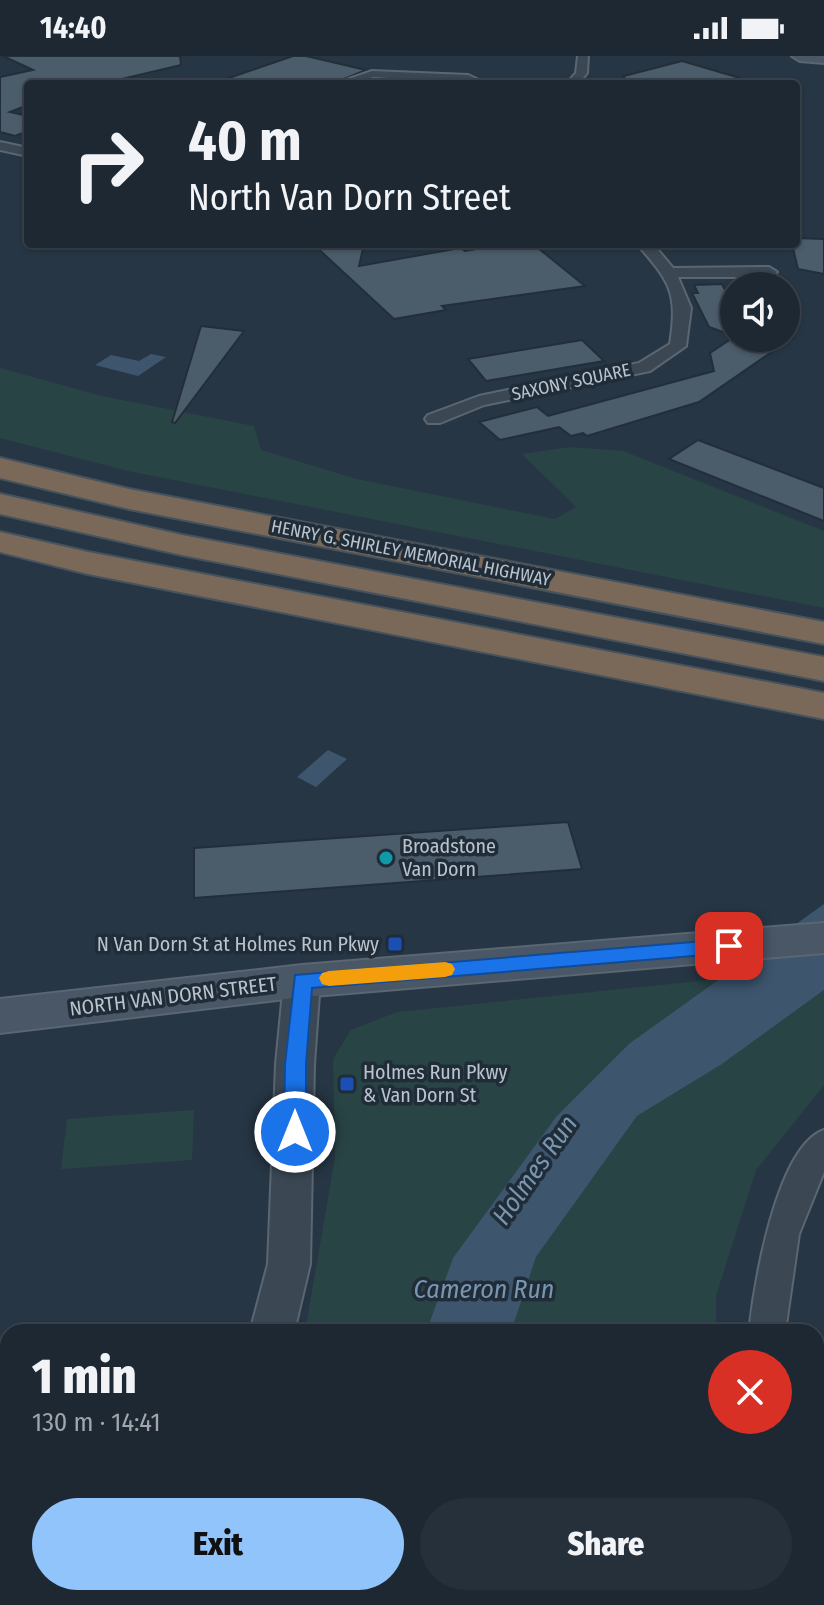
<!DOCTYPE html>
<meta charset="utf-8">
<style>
:root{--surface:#1d2833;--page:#25303b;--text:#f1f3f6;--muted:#a0a6ac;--line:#3b444e;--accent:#91c4fa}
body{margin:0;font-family:"Fira Sans Condensed",sans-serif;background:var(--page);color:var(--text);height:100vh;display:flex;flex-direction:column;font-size:30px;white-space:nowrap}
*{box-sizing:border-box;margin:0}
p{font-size:26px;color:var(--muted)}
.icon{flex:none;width:44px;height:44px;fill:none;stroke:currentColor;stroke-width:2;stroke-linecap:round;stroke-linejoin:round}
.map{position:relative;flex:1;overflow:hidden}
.panel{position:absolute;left:0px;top:1268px;width:824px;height:282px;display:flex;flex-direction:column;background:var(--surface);border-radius:24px 24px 0 0;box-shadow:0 2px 6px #0004,0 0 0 2px var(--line)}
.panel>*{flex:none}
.banner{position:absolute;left:24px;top:24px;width:776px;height:168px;border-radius:8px;box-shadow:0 2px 6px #0004,0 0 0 2px var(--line);background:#1d2833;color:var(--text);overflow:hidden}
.tools{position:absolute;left:720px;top:216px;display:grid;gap:16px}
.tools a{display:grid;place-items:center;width:80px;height:80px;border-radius:50%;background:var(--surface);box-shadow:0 2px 6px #0004,0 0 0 2px var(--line);font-size:40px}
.pin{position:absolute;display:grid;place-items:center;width:68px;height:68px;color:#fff;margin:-34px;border-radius:16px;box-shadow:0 4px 12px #0006}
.me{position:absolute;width:88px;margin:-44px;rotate:0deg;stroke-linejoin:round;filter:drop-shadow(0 0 6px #0008)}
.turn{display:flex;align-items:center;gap:28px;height:168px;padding:0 32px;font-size:36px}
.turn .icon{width:104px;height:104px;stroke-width:2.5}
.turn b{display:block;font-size:56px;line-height:68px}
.round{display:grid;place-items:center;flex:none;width:84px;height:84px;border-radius:42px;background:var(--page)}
.overview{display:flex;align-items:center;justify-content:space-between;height:136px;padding:0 32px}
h1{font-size:48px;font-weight:800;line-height:60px}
.action{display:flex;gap:16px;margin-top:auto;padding:16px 32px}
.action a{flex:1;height:92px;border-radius:48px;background:var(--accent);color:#111;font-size:32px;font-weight:800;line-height:92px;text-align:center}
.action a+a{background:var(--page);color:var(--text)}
.status{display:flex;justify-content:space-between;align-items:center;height:56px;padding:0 40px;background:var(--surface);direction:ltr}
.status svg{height:22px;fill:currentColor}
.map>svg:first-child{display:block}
</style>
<div class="status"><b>14:40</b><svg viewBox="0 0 49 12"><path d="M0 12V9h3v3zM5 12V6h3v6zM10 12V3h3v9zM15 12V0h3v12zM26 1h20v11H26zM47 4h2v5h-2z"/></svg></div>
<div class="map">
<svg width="824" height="1549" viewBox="0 0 824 1549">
<rect width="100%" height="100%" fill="#273644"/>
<g fill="#294445">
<polygon points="0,312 102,340 254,370 261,394 357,423 555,463 576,451 522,398 571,391 623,395 824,475 824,552 128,415 0,382"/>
<polygon points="719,923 630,987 453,1202 426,1276 305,1276 335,1101 333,1003 351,974 397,956"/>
<polygon points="824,934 824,1029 756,1114 716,1240 716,1276 511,1276 536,1201 637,1060 722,1008"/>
<polygon points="194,1054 192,1104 61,1113 67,1063"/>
<polygon points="213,1542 333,1542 331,1549 210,1549"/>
<rect x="476" y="1542" width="247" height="7"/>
</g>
<g fill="#3d556d">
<polygon points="151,298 166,301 138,320 95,309 111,299 139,305"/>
<polygon points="328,694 347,703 316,731 297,721"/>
<polygon points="824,848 824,934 722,1008 637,1060 536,1201 511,1276 426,1276 453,1202 556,1061 630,987"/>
<polygon points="333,1542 476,1542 476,1549 331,1549"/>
</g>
<g fill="#4b5c6a" stroke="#222f3b" stroke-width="2">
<polygon points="3,0 180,0 181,9 101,28 28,28 28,49 10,56 28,60 28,75 15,80 0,76 0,21 33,14"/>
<polygon points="293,0 306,0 366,14 332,28 224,28 223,24"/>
<polygon points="682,5 740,22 739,28 625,28 624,20"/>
<polygon points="796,182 824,183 824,218 798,213 792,188 796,189"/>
<polygon points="313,188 364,188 359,210 460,192 465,195 504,188 533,188 585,230 442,250 446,254 394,263"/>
<polygon points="722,228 734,251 734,280 709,271 692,237 698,237 694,229"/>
<polygon points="201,270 244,275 175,367 172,366"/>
<polygon points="734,281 792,282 699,346 587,380 583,377 571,380 559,371 500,384 479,366 537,351 548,360 714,315 710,297"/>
<polygon points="582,284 604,305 486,325 468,303"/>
<polygon points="698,384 824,432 824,465 669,403"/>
<polygon points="568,766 582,813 194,842 194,792"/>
</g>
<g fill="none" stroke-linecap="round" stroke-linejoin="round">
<defs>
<g id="minor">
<polygon points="578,0 588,0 587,17 578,28 566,28 576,17"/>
<polygon points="372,15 468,19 488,28 373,21 352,28 335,28"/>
<polygon points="0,86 28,92 28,100 0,94"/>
<path d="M637,188H653L673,212L769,211L777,216L769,221H678L691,252L686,290L650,315L484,349L440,367H428L425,363L428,359L479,340L639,307L670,288C678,236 670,226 637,188Z"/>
<path d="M824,1074V1116L799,1178L785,1276H749C754,1230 776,1091 824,1074Z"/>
<rect x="757" y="1542" width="42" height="7"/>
</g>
<g id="tertiary">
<polygon points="302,911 315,915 320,925 314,1008 310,1208 294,1276 250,1276 268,1208 276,1008 284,925 289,915"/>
<polygon points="144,1542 194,1542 191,1549 141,1549"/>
</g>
<g id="secondary">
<polygon points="792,0 824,0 824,7 800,5"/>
<polygon points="824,867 824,897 302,941 0,977 0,943 302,909"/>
</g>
<g id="motorway">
<polygon points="0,402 129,433 824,566 824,588 129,453 0,422"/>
<polygon points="0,438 182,479 824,601 824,625 182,499 0,458"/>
<polygon points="0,476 88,496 824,637 824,663 88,518 0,496"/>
</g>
</defs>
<use href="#minor" stroke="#5a6671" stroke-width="4"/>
<use href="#tertiary" stroke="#5a6671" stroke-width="4"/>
<use href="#secondary" stroke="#5a6671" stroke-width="4"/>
<use href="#motorway" stroke="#46535e" stroke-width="4"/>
<use href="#minor" fill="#3b4854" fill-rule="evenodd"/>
<use href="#tertiary" fill="#3b4854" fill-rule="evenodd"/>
<use href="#secondary" fill="#495767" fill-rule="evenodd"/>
<use href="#motorway" fill="#7a6958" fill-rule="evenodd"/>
</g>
<polygon fill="#1a73e8" stroke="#114b97" stroke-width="2" points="729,883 736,885 739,890 736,895 729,897 312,932 306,1008 306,1076 303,1083 295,1086 287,1083 284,1076 285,1008 295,919"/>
<polygon fill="#f59e0b" points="445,906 452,908 455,913 452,919 445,921 329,930 322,928 319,922 322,917 329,915"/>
<circle fill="#0f9aa8" stroke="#202d39" stroke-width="3" cx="386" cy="802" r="8"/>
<g fill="#1a4fb4" stroke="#202d39" stroke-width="3">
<rect x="387" y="880" width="16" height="16" rx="4"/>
<rect x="339" y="1020" width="16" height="16" rx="4"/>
</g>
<g text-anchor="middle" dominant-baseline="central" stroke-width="7" stroke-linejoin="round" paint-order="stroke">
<g font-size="18" fill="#b9c3cd" stroke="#202d39">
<text transform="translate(571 326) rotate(-12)">SAXONY SQUARE</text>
<text transform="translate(411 497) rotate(11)">HENRY G. SHIRLEY MEMORIAL HIGHWAY</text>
</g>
<g font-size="20" fill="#b9c3cd" stroke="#202d39" text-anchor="start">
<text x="402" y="790">Broadstone<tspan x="402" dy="23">Van Dorn</tspan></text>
<text x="379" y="888" text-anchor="end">N Van Dorn St at Holmes Run Pkwy</text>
<text x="363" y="1016">Holmes Run Pkwy<tspan x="363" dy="23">&amp; Van Dorn St</tspan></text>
</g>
<g font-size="20" fill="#b9c3cd" stroke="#202d39">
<text transform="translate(173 940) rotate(-7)">NORTH VAN DORN STREET</text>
</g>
<g font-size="26" font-style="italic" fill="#7996b0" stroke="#202d39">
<text transform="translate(535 1114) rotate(-55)">Holmes Run</text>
<text x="484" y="1233">Cameron Run</text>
</g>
</g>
</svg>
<div class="tools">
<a><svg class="icon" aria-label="sound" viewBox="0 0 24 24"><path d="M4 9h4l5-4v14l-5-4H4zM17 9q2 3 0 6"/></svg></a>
</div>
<div class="pin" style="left:729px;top:890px;background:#d93025"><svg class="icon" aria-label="arrive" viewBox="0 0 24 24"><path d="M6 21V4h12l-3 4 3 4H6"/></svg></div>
<svg class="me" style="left:295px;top:1076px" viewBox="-20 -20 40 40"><circle r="17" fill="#1a73e8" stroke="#fff" stroke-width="3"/><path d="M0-11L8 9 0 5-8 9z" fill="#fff"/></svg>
<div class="banner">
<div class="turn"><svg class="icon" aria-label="right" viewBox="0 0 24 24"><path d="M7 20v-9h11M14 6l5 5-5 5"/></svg><div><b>40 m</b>North Van Dorn Street</div></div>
</div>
<section class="panel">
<div class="overview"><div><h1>1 min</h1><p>130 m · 14:41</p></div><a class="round" style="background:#d93025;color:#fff"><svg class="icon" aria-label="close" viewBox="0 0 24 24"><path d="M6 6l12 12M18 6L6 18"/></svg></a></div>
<div class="action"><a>Exit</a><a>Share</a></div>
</section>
</div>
